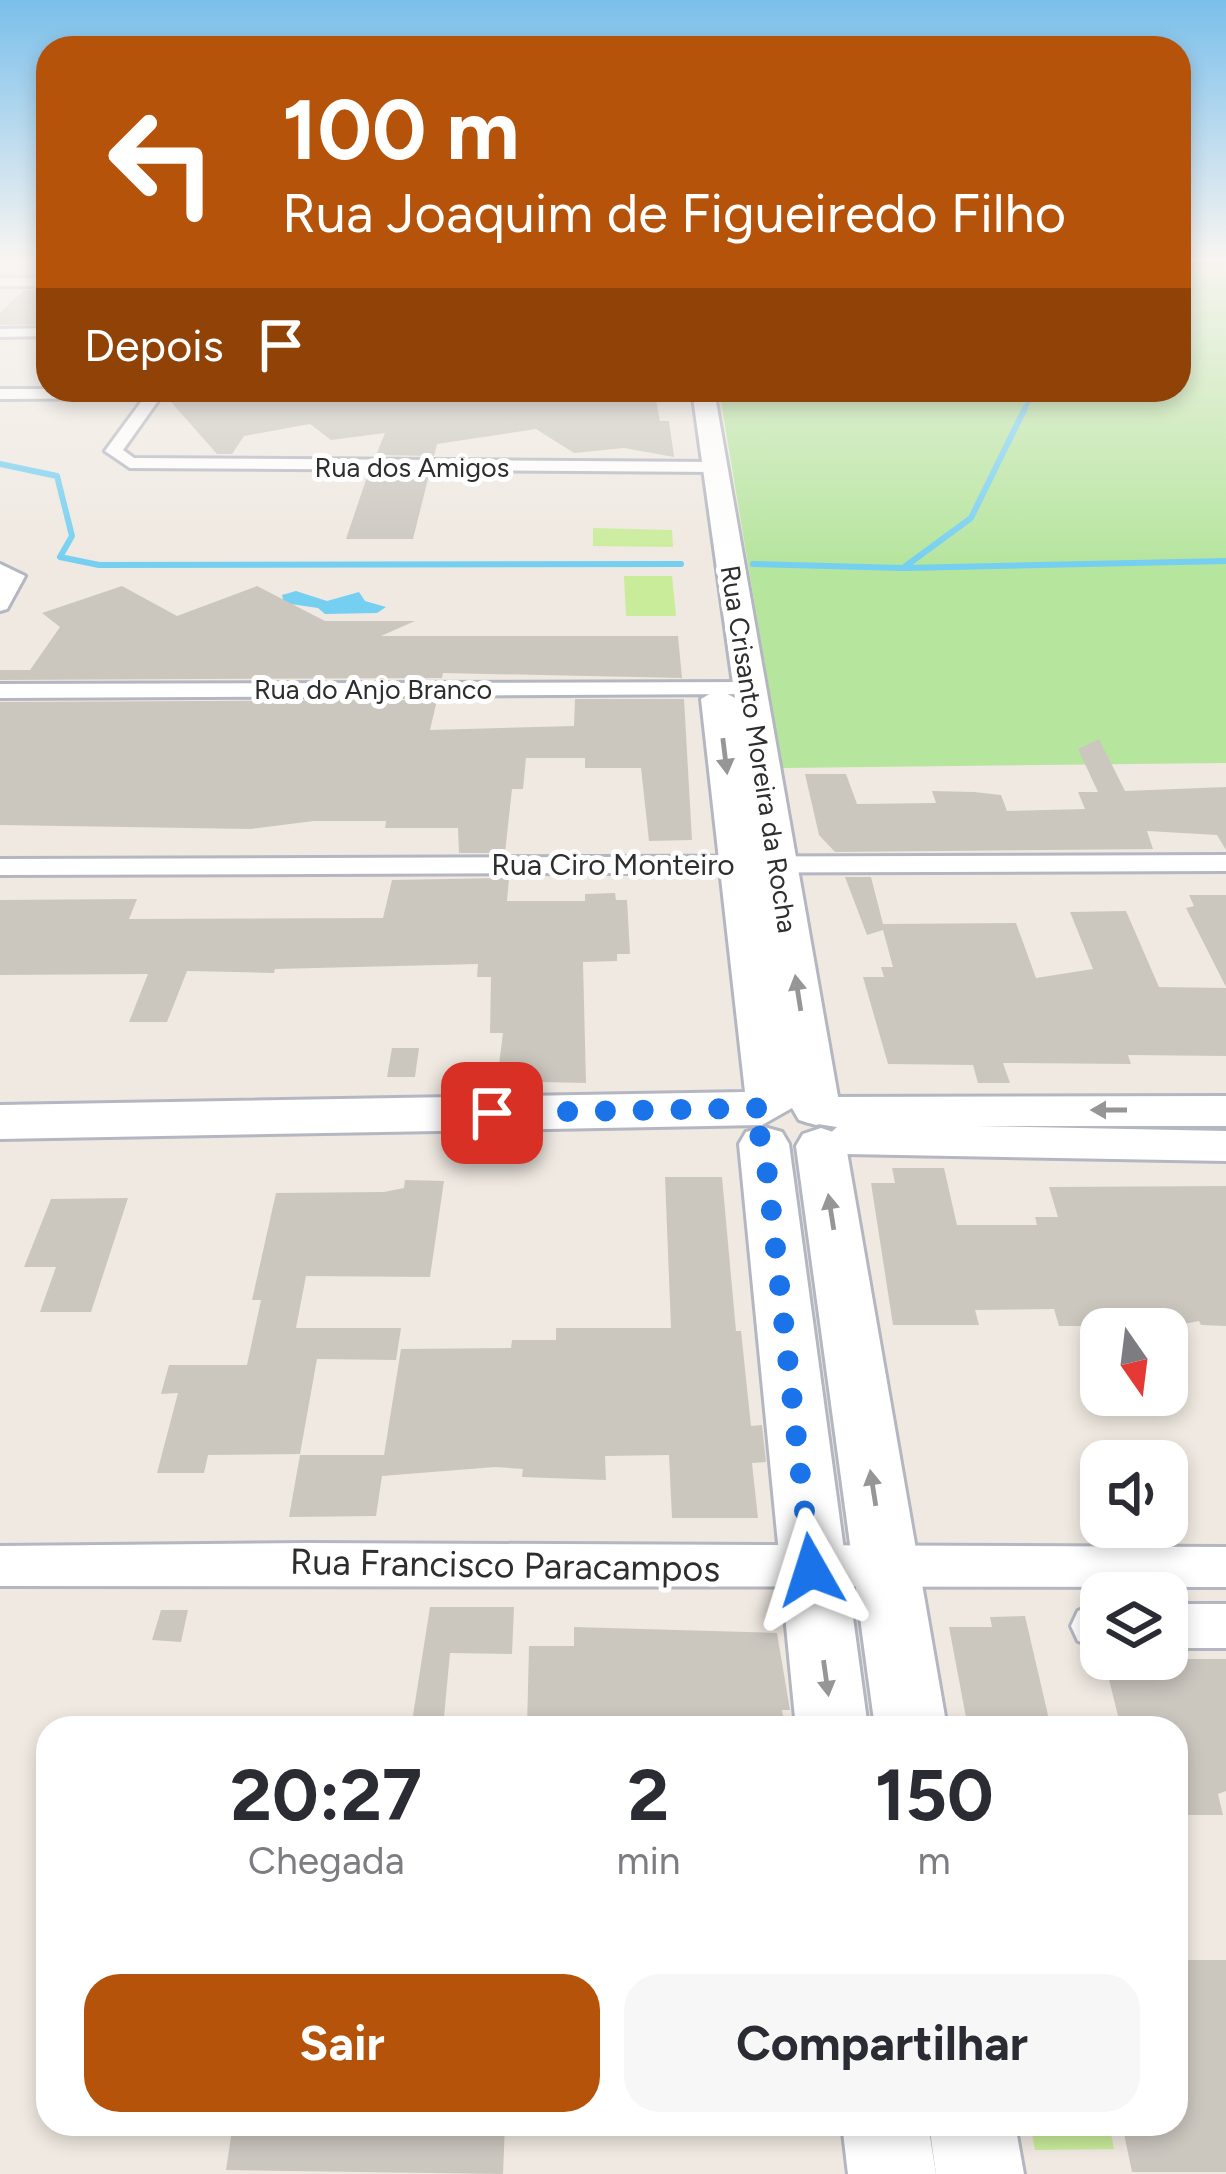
<!DOCTYPE html>
<html lang="pt">
<style>
:root{--surface:#fff;--page:#f7f7f7;--text:#2b2b33;--muted:#7c7c81;--accent:#b45309}
body{margin:0;font-family:Figtree,sans-serif;background:var(--page);color:var(--text);height:100vh;display:flex;flex-direction:column;font-size:45px;white-space:nowrap}
*{box-sizing:border-box;margin:0}
p{font-size:39px;color:var(--muted)}
.icon{flex:none;width:66px;height:66px;fill:none;stroke:currentColor;stroke-width:2;stroke-linecap:round;stroke-linejoin:round}
.map{position:relative;flex:1;overflow:hidden}
.details{position:absolute;left:36px;top:1716px;width:1152px;height:420px;display:flex;flex-direction:column;background:var(--surface);border-radius:36px;box-shadow:0 6px 18px #0003}
.details>*{flex:none}
.banner{position:absolute;left:36px;top:36px;width:1155px;height:366px;border-radius:36px;box-shadow:0 6px 18px #0003;background:#b45309;color:#fff;overflow:hidden}
.needle{width:78px;rotate:166deg}
.tools{position:absolute;left:1080px;top:1308px;display:grid;gap:24px}
.tools a{display:grid;place-items:center;width:108px;height:108px;border-radius:24px;background:var(--surface);box-shadow:0 6px 18px #0003;font-size:60px}
.pin{position:absolute;display:grid;place-items:center;width:102px;height:102px;color:#fff;margin:-51px;border-radius:24px;box-shadow:0 6px 18px #0006}
.me{position:absolute;width:132px;margin:-66px;rotate:354deg;stroke-linejoin:round;filter:drop-shadow(0 0 9px #0008)}
.turn{display:flex;align-items:center;gap:42px;height:252px;padding:0 48px;font-size:54px}
.turn .icon{width:156px;height:156px;stroke-width:2.5}
.turn b{display:block;font-size:84px;line-height:102px}
.then{display:flex;align-items:center;height:114px;padding:0 48px;background:#0003;gap:24px;font-size:45px}
.eta{display:flex;justify-content:space-evenly;align-items:center;height:204px;text-align:center}
.eta b{font-size:72px;font-weight:700;line-height:84px}
.button{display:flex;gap:24px;margin-top:auto;padding:24px 48px}
.button a{flex:1;height:138px;border-radius:36px;background:var(--accent);color:#fff;font-size:48px;font-weight:700;line-height:138px;text-align:center}
.button a+a{background:var(--page);color:var(--text)}
.map>svg:first-child{display:block}
</style>
<div class="map">
<svg width="1226" height="2174" viewBox="0 0 1226 2174">
<rect width="100%" height="100%" fill="#efe9e1"/>
<polygon fill="#b6e59e" points="1179,259 1226,259 1226,763 782,768 719,390 1179,390"/>
<g fill="#c9ec9a">
<polygon points="593,528 672,530 673,547 593,546"/>
<polygon points="624,576 672,576 676,616 626,616"/>
<polygon points="1030,2124 1109,2124 1114,2149 1035,2150"/>
</g>
<polygon fill="#75cff0" points="296,591 327,601 359,592 365,601 386,607 377,613 325,614 318,608 284,603 282,595"/>
<g fill="none" stroke-linecap="round" stroke-linejoin="round">
<polyline stroke="#75cff0" stroke-width="4.5" points="1024,411 1034,390"/>
<g stroke="#75cff0" stroke-width="6">
<polyline points="0,464 57,476 72,536 60,557 99,565 681,564"/>
<polyline points="753,564 903,568 971,518 1025,408"/>
<polyline points="905,568 1226,561"/>
</g>
</g>
<g fill="#cbc7bf">
<polygon points="24,290 48,290 48,324 0,325 0,313"/>
<polygon points="656,400 660,421 669,421 674,457 624,448 574,453 536,429 437,444 434,456 376,455 385,433 331,440 310,424 244,436 232,454 217,454 171,402"/>
<polygon points="368,474 429,475 413,539 346,539"/>
<polygon points="122,586 177,616 257,586 325,621 415,621 381,636 678,636 682,678 443,673 442,678 0,680 0,670 30,670 60,627 42,613"/>
<polygon points="575,699 684,699 692,840 649,841 641,768 585,768 585,758 526,758 523,789 512,789 505,853 459,853 458,828 385,828 386,821 314,821 251,829 0,825 0,702 437,700 430,730 574,726"/>
<polygon points="1099,739 1125,791 1226,787 1226,850 1217,835 1147,831 1153,849 835,852 819,835 805,774 846,774 857,804 936,803 932,791 974,792 1001,795 1007,811 1085,809 1078,792 1098,792 1078,749"/>
<polygon points="845,877 871,877 883,924 1016,923 1036,978 1093,969 1070,912 1126,911 1159,987 1226,988 1226,1056 1128,1055 1131,1064 1003,1063 1010,1083 978,1083 973,1065 888,1064 863,977 884,977 881,967 893,967 883,930 867,935"/>
<polygon points="503,878 509,878 507,901 585,901 585,894 615,893 616,900 627,900 630,954 617,954 617,961 583,962 586,1083 497,1081 503,1033 490,1033 491,977 477,977 478,964 275,969 274,973 187,971 167,1022 129,1022 148,974 0,975 0,900 137,899 129,919 383,918 392,880"/>
<polygon points="1189,895 1226,895 1226,987 1186,908 1194,906"/>
<polygon points="392,1048 419,1048 415,1077 387,1077"/>
<polygon points="892,1168 944,1168 957,1225 1037,1225 1035,1217 1058,1217 1049,1187 1226,1186 1226,1326 1201,1325 1199,1321 1174,1326 1059,1326 1054,1309 975,1310 979,1325 893,1325 871,1183 895,1183"/>
<polygon points="665,1177 722,1177 736,1331 741,1331 751,1426 762,1425 766,1462 752,1463 758,1518 672,1518 669,1455 605,1456 606,1480 522,1477 523,1469 495,1467 382,1476 376,1516 289,1517 300,1455 384,1455 401,1349 511,1348 512,1340 556,1340 556,1328 671,1328"/>
<polygon points="405,1180 444,1181 430,1277 306,1276 296,1328 401,1328 396,1360 317,1359 300,1454 208,1455 204,1473 157,1473 178,1393 161,1394 169,1365 247,1365 261,1300 252,1300 276,1193 384,1192 404,1188"/>
<polygon points="128,1198 91,1312 40,1312 56,1267 24,1267 51,1199"/>
<polygon points="430,1607 514,1607 512,1654 450,1653 443,1728 411,1728"/>
<polygon points="161,1610 188,1610 181,1642 152,1640"/>
<polygon points="1025,1616 1051,1728 968,1728 949,1627 992,1627 990,1617"/>
<polygon points="574,1627 777,1633 790,1710 782,1710 783,1716 751,1716 752,1728 527,1728 529,1646 574,1646"/>
<polygon points="1104,1659 1226,1659 1226,1791 1218,1794 1223,1815 1176,1815 1176,1728 1121,1728"/>
<polygon points="1176,1960 1226,1960 1226,2172 1132,2172 1122,2124 1176,2124"/>
<polygon points="233,2124 505,2124 503,2174 226,2170"/>
</g>
<g fill="none" stroke-linecap="round" stroke-linejoin="round">
<defs>
<g id="minor">
<rect x="0" y="278" width="48" height="8"/>
<polygon points="48,328 48,336 0,337 0,329"/>
<polygon points="0,389 711,390 703,395 160,398 123,450 134,458 715,462 724,467 715,472 130,468 105,451 144,398 0,399"/>
<polygon points="0,564 25,576 7,609 0,611"/>
<polygon points="755,682 755,692 747,694 0,698 0,684"/>
<polygon points="1226,855 1226,871 0,875 0,859"/>
<polygon points="307,1543 1226,1547 1226,1587 0,1586 0,1546"/>
<polygon points="1094,1604 1101,1604 1101,1648 1078,1641 1071,1626 1078,1611"/>
<rect x="1167" y="1604" width="59" height="44"/>
</g>
<polygon id="tertiary" points="1226,1096 1226,1126 977,1126 1226,1131 1226,1161 846,1154 831,1150 824,1139 837,1127 805,1122 799,1112 805,1102 820,1097"/>
<g id="secondary">
<polygon points="692,390 714,390 840,1108 833,1120 816,1125 799,1120 792,1108 762,1125 0,1139 0,1105 745,1092 701,699 718,689 735,698"/>
<polygon points="764,1127 782,1132 789,1144 868,1728 796,1728 739,1144 746,1132"/>
<polygon points="821,1128 839,1134 846,1146 947,1728 875,1728 796,1146 803,1134"/>
<polygon points="842,2124 928,2124 936,2174 848,2174"/>
<polygon points="929,2124 1015,2124 1024,2174 936,2174"/>
</g>
</defs>
<use href="#minor" stroke="#b4b7c1" stroke-width="6"/>
<use href="#tertiary" stroke="#b4b7c1" stroke-width="6"/>
<use href="#secondary" stroke="#b4b7c1" stroke-width="6"/>
<use href="#minor" fill="#fff" fill-rule="evenodd"/>
<use href="#tertiary" fill="#fff" fill-rule="evenodd"/>
<use href="#secondary" fill="#fff" fill-rule="evenodd"/>
</g>
<defs><path id="oneway-solid" d="M-6-.8H1V-3.2L6.5 0L1 3.2V.8H-6Z" transform="scale(3)"/></defs>
<g fill="#969696">
<use href="#oneway-solid" transform="translate(725 756) rotate(83)"/>
<use href="#oneway-solid" transform="translate(798 993) rotate(-99)"/>
<use href="#oneway-solid" transform="translate(1109 1110) rotate(180)"/>
<use href="#oneway-solid" transform="translate(831 1212) rotate(-99)"/>
<use href="#oneway-solid" transform="translate(873 1488) rotate(-99)"/>
<use href="#oneway-solid" transform="translate(826 1678) rotate(82)"/>
</g>
<linearGradient id="sky" x2="0" y2="1"><stop stop-color="#7abfeb"/><stop offset="0.46" stop-color="#f8f5f2"/><stop offset="1" stop-color="#f8f5f2" stop-opacity="0"/></linearGradient>
<rect width="1226" height="563" fill="url(#sky)"/>
<g fill="none" stroke-linecap="round" stroke-linejoin="round">
<polyline stroke="#1a73e8" stroke-width="21" stroke-dasharray="0 37.8" points="492,1113 762,1108 753,1123 764,1144 811,1570"/>
</g>
<g text-anchor="middle" dominant-baseline="central" stroke-width="10" stroke-linejoin="round" paint-order="stroke">
<g font-size="27" fill="#2e2e2e" stroke="#fff">
<text x="412" y="467">Rua dos Amigos</text>
<text x="373" y="689">Rua do Anjo Branco</text>
<text transform="translate(759 749) rotate(81)">Rua Crisanto Moreira da Rocha</text>
</g>
<g font-size="30" fill="#2e2e2e" stroke="#fff">
<text x="613" y="864">Rua Ciro Monteiro</text>
</g>
<g font-size="36" fill="#2e2e2e" stroke="#fff">
<text transform="translate(505 1565) rotate(1)">Rua Francisco Paracampos</text>
</g>
</g>
</svg>
<div class="tools">
<a><svg class="needle" viewBox="-14 -14 28 28"><path d="M0-13l5 13h-10z" fill="#e53935"/><path d="M0 13l5-13h-10z" fill="#7c7c81"/></svg></a>
<a><svg class="icon" aria-label="sound" viewBox="0 0 24 24"><path d="M4 9h4l5-4v14l-5-4H4zM17 9q2 3 0 6"/></svg></a>
<a><svg class="icon" aria-label="layers" viewBox="0 0 24 24"><path d="M12 4l9 5-9 5-9-5zM3 14l9 5 9-5"/></svg></a>
</div>
<div class="pin" style="left:492px;top:1113px;background:#d93025"><svg class="icon" aria-label="arrive" viewBox="0 0 24 24"><path d="M6 21V4h12l-3 4 3 4H6"/></svg></div>
<svg class="me" style="left:811px;top:1570px" viewBox="-20 -20 40 40"><path d="M0-17L14 15 0 8-14 15z" fill="#1a73e8" stroke="#fff" stroke-width="4"/></svg>
<div class="banner">
<div class="turn"><svg class="icon" aria-label="left" viewBox="0 0 24 24"><path d="M17 20v-9H6M10 6l-5 5 5 5"/></svg><div><b>100 m</b>Rua Joaquim de Figueiredo Filho</div></div>
<div class="then">Depois<svg class="icon" aria-label="arrive" viewBox="0 0 24 24"><path d="M6 21V4h12l-3 4 3 4H6"/></svg></div>
</div>
<section class="details">
<div class="eta">
<div><b>20:27</b><p>Chegada</p></div>
<div><b>2</b><p>min</p></div>
<div><b>150</b><p>m</p></div>
</div>
<div class="button"><a>Sair</a><a>Compartilhar</a></div>
</section>
</div>
